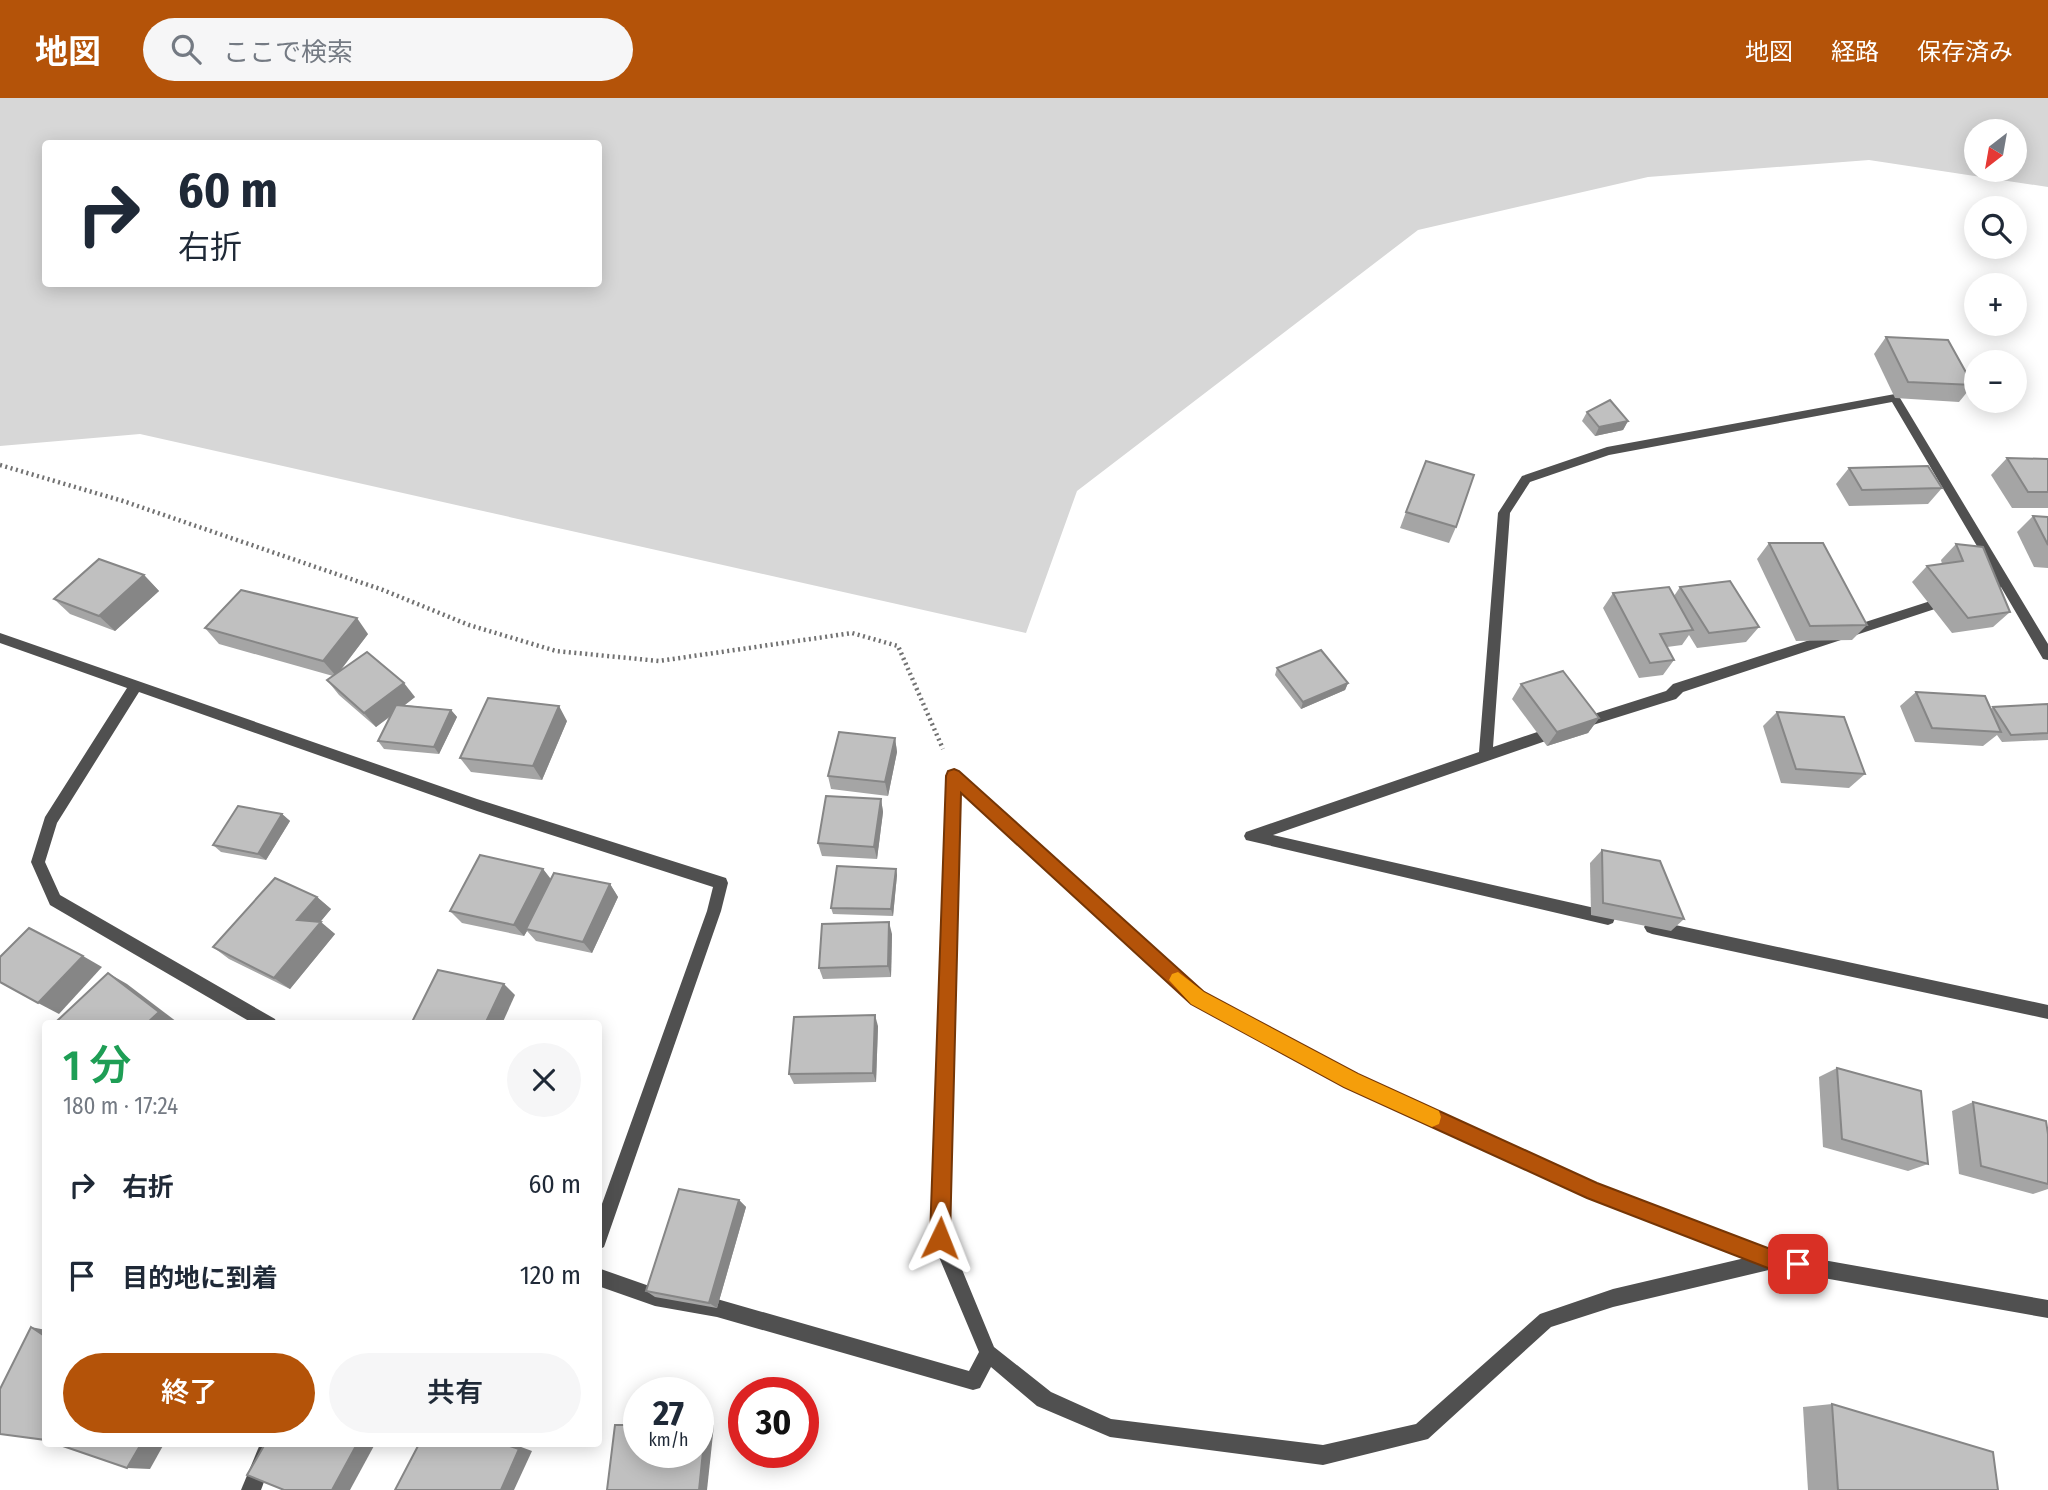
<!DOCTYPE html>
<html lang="ja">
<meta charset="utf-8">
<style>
:root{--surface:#fff;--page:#f6f6f7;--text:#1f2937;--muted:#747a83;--accent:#b45309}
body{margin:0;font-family:"Fira Sans Condensed","Noto Sans JP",sans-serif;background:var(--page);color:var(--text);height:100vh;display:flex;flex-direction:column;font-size:26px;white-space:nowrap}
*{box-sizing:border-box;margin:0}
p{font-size:23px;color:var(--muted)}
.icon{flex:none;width:38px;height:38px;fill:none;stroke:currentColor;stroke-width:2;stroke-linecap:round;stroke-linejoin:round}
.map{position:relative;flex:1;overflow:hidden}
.side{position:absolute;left:42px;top:922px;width:560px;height:427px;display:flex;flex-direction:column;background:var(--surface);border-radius:7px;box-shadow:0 4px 18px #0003}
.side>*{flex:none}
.hud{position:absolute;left:42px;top:42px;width:560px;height:147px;border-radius:7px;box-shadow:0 4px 18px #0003;background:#fff;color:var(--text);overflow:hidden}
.needle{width:46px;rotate:211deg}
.buttons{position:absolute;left:1964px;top:21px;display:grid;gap:14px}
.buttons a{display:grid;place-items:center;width:63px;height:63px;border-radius:50%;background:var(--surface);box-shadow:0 4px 18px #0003;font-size:35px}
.speed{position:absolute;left:623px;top:1279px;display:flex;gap:14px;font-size:35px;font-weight:700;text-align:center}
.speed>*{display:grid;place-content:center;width:91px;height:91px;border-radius:50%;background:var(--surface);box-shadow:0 4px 18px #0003;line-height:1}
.speed small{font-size:18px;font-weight:400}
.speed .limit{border:10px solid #d22;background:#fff;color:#111}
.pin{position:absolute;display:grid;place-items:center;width:60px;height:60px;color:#fff;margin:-30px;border-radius:14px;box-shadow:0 4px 10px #0006}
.me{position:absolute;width:77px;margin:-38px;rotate:2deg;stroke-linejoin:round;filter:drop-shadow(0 0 5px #0008)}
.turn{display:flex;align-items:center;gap:24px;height:147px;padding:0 21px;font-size:32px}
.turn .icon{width:91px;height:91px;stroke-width:2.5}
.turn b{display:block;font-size:49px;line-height:60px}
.round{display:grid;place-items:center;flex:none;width:74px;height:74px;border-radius:37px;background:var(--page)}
.head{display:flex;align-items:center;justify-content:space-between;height:119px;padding:0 21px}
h1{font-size:42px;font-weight:600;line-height:52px;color:#1e9e55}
.cta{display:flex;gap:14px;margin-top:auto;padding:14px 21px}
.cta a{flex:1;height:80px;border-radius:42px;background:var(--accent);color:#fff;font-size:28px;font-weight:600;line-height:80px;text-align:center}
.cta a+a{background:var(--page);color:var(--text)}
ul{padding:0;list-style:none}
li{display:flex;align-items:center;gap:21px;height:91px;padding:0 21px}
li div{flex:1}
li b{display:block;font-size:26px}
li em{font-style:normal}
header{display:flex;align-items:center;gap:42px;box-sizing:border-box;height:98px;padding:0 35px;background:var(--accent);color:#fff}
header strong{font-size:33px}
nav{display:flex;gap:38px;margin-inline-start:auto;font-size:24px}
.search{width:490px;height:63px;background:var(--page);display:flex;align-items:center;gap:18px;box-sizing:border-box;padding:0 24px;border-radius:38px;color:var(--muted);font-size:26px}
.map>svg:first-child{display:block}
</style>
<header>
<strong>地図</strong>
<div class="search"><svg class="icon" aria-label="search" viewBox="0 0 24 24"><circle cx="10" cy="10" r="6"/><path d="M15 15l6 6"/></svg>ここで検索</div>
<nav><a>地図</a><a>経路</a><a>保存済み</a></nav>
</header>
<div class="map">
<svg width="2048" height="1392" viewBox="0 0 2048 1392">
<rect width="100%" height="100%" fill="#fff"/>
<path fill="#d7d7d7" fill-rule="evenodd" d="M0,0H2048V89L1869,62L1648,79L1418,132L1077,393L1026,535L140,336L0,348ZM1976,33H2014V72H1976ZM46,46H598V186H46Z"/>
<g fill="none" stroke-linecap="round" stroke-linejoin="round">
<polyline stroke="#727272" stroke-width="4.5" stroke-dasharray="2 3.5" stroke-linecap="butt" points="0,367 123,403 383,492 469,527 556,553 659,563 852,535 898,548 943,651"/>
<g fill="#505050" fill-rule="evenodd">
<polygon points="1895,296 1900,300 2048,546 2048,562 2043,561 2001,489 1981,496 1977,494 1975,491 1977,488 1997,482 1892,304 1609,357 1530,384 1510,415 1493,649 1558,627 1563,629 1565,633 1563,637 1273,737 1608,813 1613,815 1615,820 1613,825 1608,827 1246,742 1244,738 1246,734 1479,654 1498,415 1522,378 1607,349"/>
<polygon points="1949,497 1953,499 1955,502 1953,505 1683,594 1676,601 1580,631 1575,630 1573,626 1575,622 1666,593 1673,586"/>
<polygon points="0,535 477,701 726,780 728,785 721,813 604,1149 598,1152 598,1117 707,813 713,789 477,713 139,594 57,725 45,764 60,797 275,921 277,926 254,926 50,807 31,764 45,719 127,590 0,545"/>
<path d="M954,672L959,674L1204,895L1357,977L1596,1086L1773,1153L2048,1202V1220L1773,1171L1613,1209L1551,1229L1428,1341L1323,1367L1110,1339L1037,1308L991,1269L980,1290L973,1292L717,1219L655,1208L598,1188V1170L655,1190L717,1201L969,1273L979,1254L931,1140L947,678L949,674ZM961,693L1192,905L1345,989L1587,1099L1745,1160L1613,1191L1540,1216L1416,1326L1323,1347L1111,1321L1051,1294L994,1249L949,1140Z"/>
<polygon points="1652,822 2048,907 2048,921 1652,836 1647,834 1644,829 1647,824"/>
<polygon points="260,1346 278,1346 261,1392 241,1392"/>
</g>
</g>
<g fill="#a5a5a5">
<polygon points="1886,239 1973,287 1959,304 1895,300 1874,256"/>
<polygon points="1587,314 1628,323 1623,332 1595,338 1582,323"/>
<polygon points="2007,360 2048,361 2048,410 2012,410 1991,377"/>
<polygon points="1849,370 1942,390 1928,406 1849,408 1836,386"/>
<polygon points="1406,414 1456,429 1449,445 1400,430"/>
<polygon points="2033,418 2048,419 2048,470 2034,469 2017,434"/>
<polygon points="1769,445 1867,527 1852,542 1796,543 1757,461"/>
<polygon points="1956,446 2010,514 1993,529 1952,535 1912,484 1927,468 1942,466 1941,462"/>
<polygon points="144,477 159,493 115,533 70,516 54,501"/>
<polygon points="1680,489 1759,529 1746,544 1697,550 1689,537 1682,547 1667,549 1674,562 1663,577 1639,580 1603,510 1613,495 1674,498"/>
<polygon points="205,530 368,536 340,573 415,599 405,607 451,612 457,619 439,656 384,651 378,643 391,618 376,629 339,597 327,582 333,578 219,546"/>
<polygon points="1277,570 1348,585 1345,592 1301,611 1275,577"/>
<polygon points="1521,586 1599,620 1588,635 1547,648 1512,601"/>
<polygon points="1916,594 1991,611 1993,609 2048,606 2048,642 2002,644 1997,637 1983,648 1915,644 1900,608"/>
<polygon points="1777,614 1865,676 1849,690 1781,685 1763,628"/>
<polygon points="567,623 542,682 471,674 460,660"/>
<polygon points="895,640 897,654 888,698 831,691 828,678"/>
<polygon points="881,701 883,714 877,761 822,758 818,745"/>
<polygon points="282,716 290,723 266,762 221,754 213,747"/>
<polygon points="1602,752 1684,821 1671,833 1591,817 1590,765"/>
<polygon points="543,771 551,781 610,786 618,799 592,855 536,843 527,833 524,838 462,825 450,813"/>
<polygon points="896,771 897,777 893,818 833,816 831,810"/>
<polygon points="317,799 331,811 320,824 335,836 290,891 229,861 213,849"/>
<polygon points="892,836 891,879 823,881 819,870"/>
<polygon points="878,928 876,984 794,986 789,976"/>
<polygon points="1837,970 1928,1066 1908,1073 1823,1049 1819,979"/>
<polygon points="1973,1004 2048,1036 2048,1091 2033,1096 1959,1076 1952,1013"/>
<polygon points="739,1102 746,1109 717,1210 655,1199 646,1193"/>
<polygon points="1832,1306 1998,1392 1808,1392 1803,1309"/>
</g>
<g fill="#868686">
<polygon points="1628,323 1623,332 1595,338 1599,329"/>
<polygon points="144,477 159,493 115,533 99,518"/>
<polygon points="357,520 368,536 336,578 323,563"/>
<polygon points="404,585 415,599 376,629 364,615"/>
<polygon points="1348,585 1345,592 1301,611 1303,604"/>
<polygon points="559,608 567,623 542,682 533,668"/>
<polygon points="451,612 457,619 439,656 434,649"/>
<polygon points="1599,620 1588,635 1547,648 1557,634"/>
<polygon points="895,640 897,654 888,698 885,684"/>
<polygon points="881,701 883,714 877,761 874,749"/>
<polygon points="282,716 290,723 266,762 258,756"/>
<polygon points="543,771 552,783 526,831 527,833 524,838 514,827"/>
<polygon points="896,771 897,777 893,818 891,811"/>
<polygon points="610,786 618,799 592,855 583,844"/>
<polygon points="317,799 331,811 312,834 297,822"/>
<polygon points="321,824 335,836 290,891 274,880"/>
<polygon points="889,824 892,836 891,879 888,868"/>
<polygon points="83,858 102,869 59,916 38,905"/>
<polygon points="108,875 127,886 177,924 176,926 146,926"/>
<polygon points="504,886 515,897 502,926 485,926"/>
<polygon points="875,917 878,928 876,984 873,975"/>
<polygon points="739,1102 746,1109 717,1210 709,1205"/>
<polygon points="31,1229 46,1232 46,1239"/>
<polygon points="706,1324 714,1327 707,1392 699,1392"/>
<polygon points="141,1346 164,1346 150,1371 127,1370"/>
<polygon points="357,1346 375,1346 350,1392 332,1392"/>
<polygon points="504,1346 513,1346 532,1353 514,1392 501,1392"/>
</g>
<g fill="#c0c0c0" stroke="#868686" stroke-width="2">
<polygon points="1886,239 1948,242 1973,287 1908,284"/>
<polygon points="1610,302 1628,323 1599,329 1587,314"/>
<polygon points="2007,360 2048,361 2048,394 2028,394"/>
<polygon points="1426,363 1474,377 1456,429 1406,414"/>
<polygon points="1928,368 1942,390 1862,392 1849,370"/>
<polygon points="2033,418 2048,419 2048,447"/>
<polygon points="1769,445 1823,445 1867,527 1810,528"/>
<polygon points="1956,446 1983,449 2010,514 1968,520 1927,468 1963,463"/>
<polygon points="99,461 144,477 99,518 54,501"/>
<polygon points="1730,483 1759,529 1709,535 1680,489"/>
<polygon points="1669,489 1693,532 1660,536 1674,562 1650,565 1613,495"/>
<polygon points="241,492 357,520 323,563 205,530"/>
<polygon points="1321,552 1348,585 1303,604 1277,570"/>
<polygon points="367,554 404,585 364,615 327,582"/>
<polygon points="1563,573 1599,620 1557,634 1521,586"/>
<polygon points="1916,594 1985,598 2001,634 1932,630"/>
<polygon points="488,600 559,608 533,668 460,660"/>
<polygon points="2048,606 2048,635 2011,637 1993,609"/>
<polygon points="396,607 451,612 434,649 378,643"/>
<polygon points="1777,614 1844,619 1865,676 1796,671"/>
<polygon points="839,634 895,640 885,684 828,678"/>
<polygon points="826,698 881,701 874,749 818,745"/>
<polygon points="238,708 282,716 258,756 213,747"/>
<polygon points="1602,752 1660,763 1684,821 1603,805"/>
<polygon points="480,757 543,771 514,827 450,813"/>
<polygon points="837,768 896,771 891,811 831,810"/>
<polygon points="554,775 610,786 583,844 526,831"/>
<polygon points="275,780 317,799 297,822 321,824 274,880 213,849"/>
<polygon points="889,824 888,868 819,870 822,826"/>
<polygon points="29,830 83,858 38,905 0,884 0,859"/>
<polygon points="438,872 504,886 485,926 421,926 412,924"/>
<polygon points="108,875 159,914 146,926 63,926 58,922"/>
<polygon points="875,917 873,975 789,976 794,919"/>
<polygon points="1837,970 1921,993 1928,1066 1842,1041"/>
<polygon points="1973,1004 2046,1023 2048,1036 2048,1086 1981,1068"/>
<polygon points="679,1091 739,1102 709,1205 646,1193"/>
<polygon points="31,1229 46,1239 46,1342 0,1336 0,1291"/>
<polygon points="1832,1306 1993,1354 1998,1392 1838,1392"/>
<polygon points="706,1324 699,1392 607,1392 615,1327 639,1327 639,1354 698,1354 698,1325"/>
<polygon points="57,1346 141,1346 127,1370"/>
<polygon points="265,1346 357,1346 332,1392 284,1392 247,1377"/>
<polygon points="419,1346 504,1346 519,1351 501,1392 395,1392"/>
</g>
<polygon fill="#b45309" stroke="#753606" stroke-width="2" points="954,671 959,673 1204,894 1358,976 1597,1085 1773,1152 1805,1159 1808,1166 1805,1173 1798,1176 1773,1172 1587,1100 1344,989 1191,906 961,695 950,1140 947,1147 940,1150 933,1147 930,1140 946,678 948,673"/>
<polygon fill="#f59e0b" points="1178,874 1204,894 1358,976 1439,1013 1441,1019 1439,1026 1432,1029 1344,989 1191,906 1169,882 1172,876"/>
</svg>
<div class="buttons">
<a><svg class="needle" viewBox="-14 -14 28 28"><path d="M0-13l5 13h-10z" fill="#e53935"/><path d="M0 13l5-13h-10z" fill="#747a83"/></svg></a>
<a><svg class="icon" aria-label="search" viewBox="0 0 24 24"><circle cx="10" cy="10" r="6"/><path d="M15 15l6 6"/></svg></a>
<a>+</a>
<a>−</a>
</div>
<div class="speed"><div>27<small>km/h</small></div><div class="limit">30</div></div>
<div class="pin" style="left:1798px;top:1166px;background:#d93025"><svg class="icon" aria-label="arrive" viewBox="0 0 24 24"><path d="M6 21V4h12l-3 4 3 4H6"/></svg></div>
<svg class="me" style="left:940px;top:1140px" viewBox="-20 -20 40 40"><path d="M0-17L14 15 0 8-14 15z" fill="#b45309" stroke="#fff" stroke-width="4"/></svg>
<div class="hud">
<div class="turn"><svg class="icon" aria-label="right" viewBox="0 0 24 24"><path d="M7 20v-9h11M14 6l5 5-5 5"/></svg><div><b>60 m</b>右折</div></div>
</div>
<section class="side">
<div class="head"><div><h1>1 分</h1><p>180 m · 17:24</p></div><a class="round"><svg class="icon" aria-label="close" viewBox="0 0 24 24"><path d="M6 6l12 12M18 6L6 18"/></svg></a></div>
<ul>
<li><svg class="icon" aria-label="right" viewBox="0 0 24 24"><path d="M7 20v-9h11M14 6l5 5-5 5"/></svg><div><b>右折</b></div><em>60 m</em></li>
<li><svg class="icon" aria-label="arrive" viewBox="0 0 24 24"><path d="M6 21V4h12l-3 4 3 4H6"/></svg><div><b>目的地に到着</b></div><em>120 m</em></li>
</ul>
<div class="cta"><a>終了</a><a>共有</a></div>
</section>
</div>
